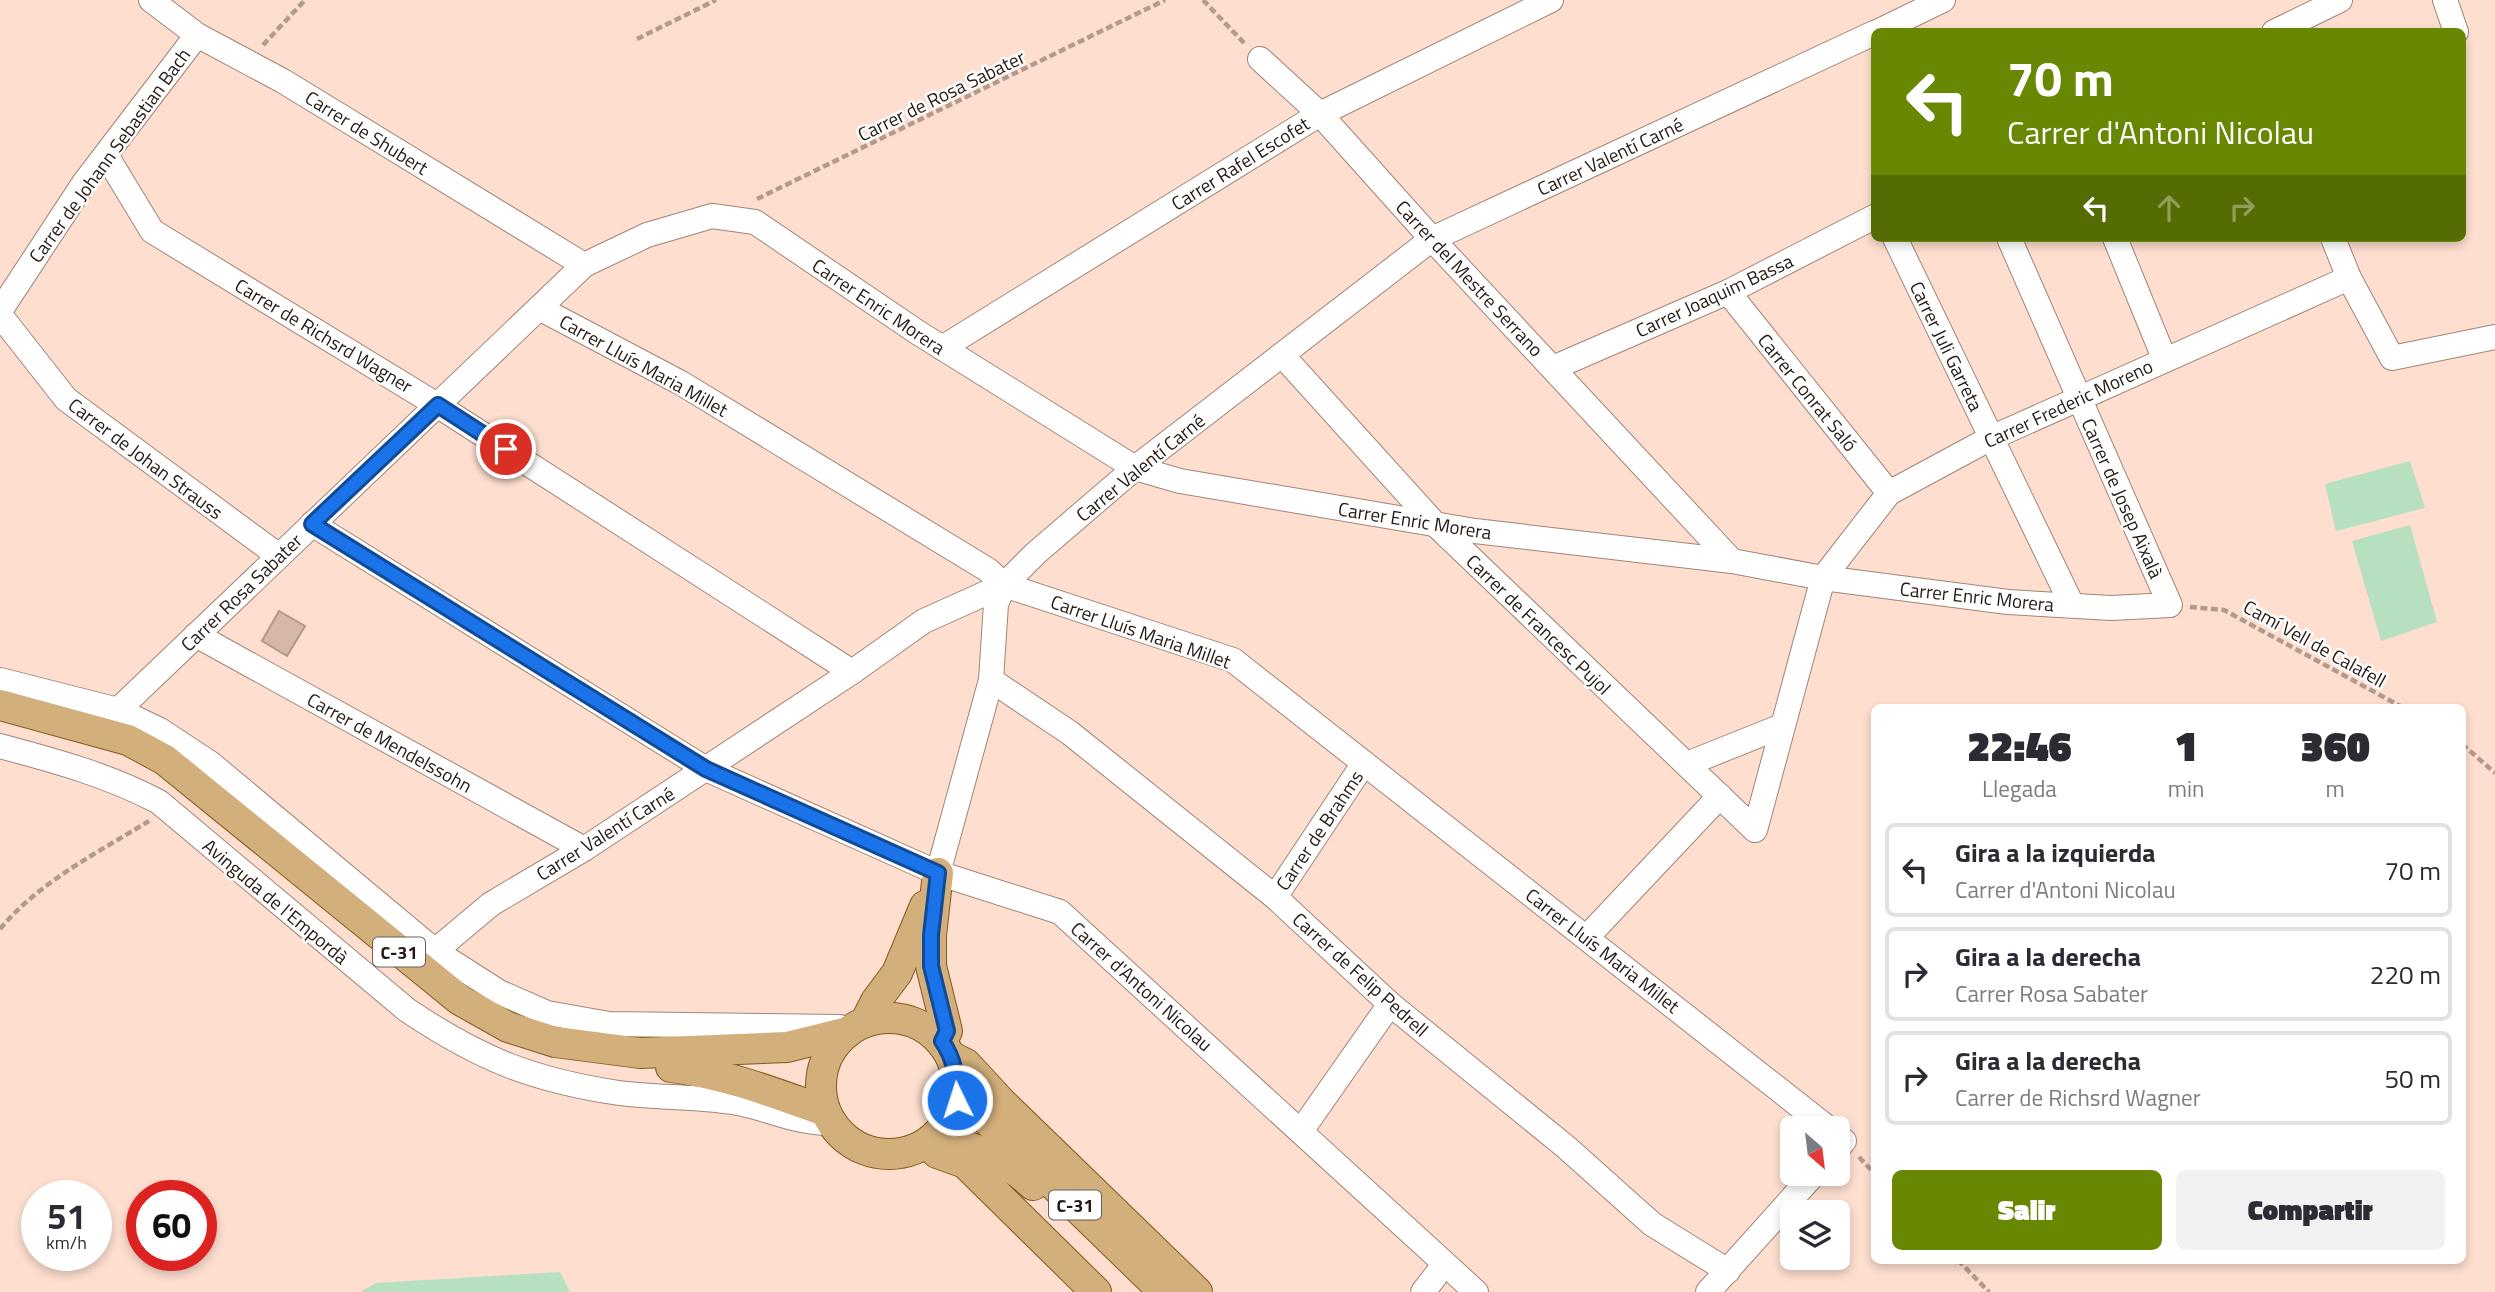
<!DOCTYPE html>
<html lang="es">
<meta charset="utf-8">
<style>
:root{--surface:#fff;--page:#f2f2f3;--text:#2b2b33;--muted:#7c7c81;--line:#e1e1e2;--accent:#688804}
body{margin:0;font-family:"Titillium Web",sans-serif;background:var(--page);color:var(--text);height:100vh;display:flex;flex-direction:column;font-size:26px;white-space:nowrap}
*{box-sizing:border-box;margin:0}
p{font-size:23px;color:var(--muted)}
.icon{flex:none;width:38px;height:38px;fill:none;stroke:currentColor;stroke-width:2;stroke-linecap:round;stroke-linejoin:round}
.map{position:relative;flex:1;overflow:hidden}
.drawer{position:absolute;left:1871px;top:704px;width:595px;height:560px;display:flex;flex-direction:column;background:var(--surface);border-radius:10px;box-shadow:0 4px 10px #0003}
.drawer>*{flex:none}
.hud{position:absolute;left:1871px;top:28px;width:595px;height:214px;border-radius:10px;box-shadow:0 4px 10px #0003;background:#688804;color:#fff;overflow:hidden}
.needle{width:46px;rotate:152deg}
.buttons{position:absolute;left:1780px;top:1116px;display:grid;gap:14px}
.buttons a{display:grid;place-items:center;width:70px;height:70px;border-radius:10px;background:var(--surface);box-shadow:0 4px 10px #0003;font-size:35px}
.speed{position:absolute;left:21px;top:1180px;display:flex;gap:14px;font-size:35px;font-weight:700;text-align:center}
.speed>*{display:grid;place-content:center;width:91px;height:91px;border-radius:50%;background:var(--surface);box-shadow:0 4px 10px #0003;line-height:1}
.speed small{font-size:18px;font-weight:400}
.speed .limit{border:10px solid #d22;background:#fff;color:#111}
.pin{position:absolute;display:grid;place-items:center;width:60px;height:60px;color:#fff;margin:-30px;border:4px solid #fff;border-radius:50%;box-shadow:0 2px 7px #0007}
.me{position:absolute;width:77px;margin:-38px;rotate:356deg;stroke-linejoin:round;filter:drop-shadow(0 0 5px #0008)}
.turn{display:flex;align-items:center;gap:24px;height:147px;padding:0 21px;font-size:32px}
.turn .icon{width:91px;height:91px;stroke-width:2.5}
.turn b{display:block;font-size:49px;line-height:60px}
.lanes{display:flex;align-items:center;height:66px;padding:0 21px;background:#0003;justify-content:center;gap:35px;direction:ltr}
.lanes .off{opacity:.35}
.eta{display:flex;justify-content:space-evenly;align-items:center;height:119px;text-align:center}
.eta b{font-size:42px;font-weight:800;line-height:49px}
.cta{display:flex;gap:14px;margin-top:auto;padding:14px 21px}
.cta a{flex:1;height:80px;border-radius:10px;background:var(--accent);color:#fff;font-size:28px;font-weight:800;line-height:80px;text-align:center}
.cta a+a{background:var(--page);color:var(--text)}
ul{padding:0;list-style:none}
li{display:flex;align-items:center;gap:21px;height:94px;margin:0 14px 10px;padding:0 7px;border:4px solid var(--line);border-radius:10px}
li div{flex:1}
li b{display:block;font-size:26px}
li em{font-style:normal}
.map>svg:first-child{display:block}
</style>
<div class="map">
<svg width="2495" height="1292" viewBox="0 0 2495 1292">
<rect width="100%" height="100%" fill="#fddecf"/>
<g fill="#b6e0c0">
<polygon points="2410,461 2425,508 2336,531 2325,484"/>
<polygon points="2410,525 2437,622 2381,641 2352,541"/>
<polygon points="560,1272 570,1292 360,1292 376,1283"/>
</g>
<polygon fill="#d6b8ab" stroke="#b39689" stroke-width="2" points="279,611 305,626 287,656 262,641"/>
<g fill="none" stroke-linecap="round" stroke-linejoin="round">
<defs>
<g id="minor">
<polyline points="151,0 197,35 283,81 584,265"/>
<polyline points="2445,0 2456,32"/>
<polyline points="1877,32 1943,0"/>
<polyline points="2274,32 2340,0"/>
<polyline points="1260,59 1320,114 1432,239 1732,561"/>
<polyline points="106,155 152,231 437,405 852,672"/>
<polyline points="1895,238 2072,605"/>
<polyline points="2115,238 2164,358"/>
<polyline points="2333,238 2349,278 2392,358 2495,337"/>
<polyline points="1728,292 1889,493"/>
<polyline points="539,308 681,383 988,570 1004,585 1233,660 1829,1129"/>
<polyline points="0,311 84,183 197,35"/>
<polyline points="0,315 66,399 279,556"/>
<polyline points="942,348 1320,114 1551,0"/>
<polyline points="1282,355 1435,524 1755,830 1823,578 1889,493 1991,438 2349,278"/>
<polyline points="1553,368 1728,292 1874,217"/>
<polyline points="312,524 706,769 938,873 1060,912 1476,1292"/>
<polyline points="196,635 584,849"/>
<polyline points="0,680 118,710 160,730 210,763 435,951 499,992 547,1013 609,1024 840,1027"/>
<polyline points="991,680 1070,733 1275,897 1390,1004 1566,1147 1652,1224 1728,1271"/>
<polyline points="118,710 584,265 647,235 712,216 755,222 917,332 1135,468 1180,481 1475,531 1732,561 1823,578 2008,602 2111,608 2170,605 2009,238"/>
<path d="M0,746C56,761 108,775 159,802L407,1010C480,1059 532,1080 619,1093C657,1098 695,1096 732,1102C766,1107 796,1124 831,1123"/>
<polyline points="1687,764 1782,726"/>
<polyline points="938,873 991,680 996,604 1004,585"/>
<polyline points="1275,897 1364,763"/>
<polyline points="1587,937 1720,796"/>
<polyline points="435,951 491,904 584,849 852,672 924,621 1004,585 1036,553 1135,468 1432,239 1874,33"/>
<polyline points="1301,1131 1390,1004"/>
<polyline points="1838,1136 1844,1141 1838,1148"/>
<polyline points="1423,1292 1444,1265"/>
<polyline points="1708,1292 1814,1174"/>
</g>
<g id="major">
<polyline points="0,705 128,740 165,760 460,1000 508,1027 555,1042 640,1053 787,1047 848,1032"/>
<polyline points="938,873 931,935 931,966 947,1031 942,1041"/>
<circle cx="889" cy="1086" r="68"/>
<polyline points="866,1021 876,1001 897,973 925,906"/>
<polyline points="952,1057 966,1064 1001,1102 1197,1292"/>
<path d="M671,1067C726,1074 774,1093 825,1111"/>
<polyline points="958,1079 985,1118 1164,1292"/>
<path d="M936,1137C971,1146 1006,1159 1033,1185"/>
<polyline points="937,1153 965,1163 1096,1292"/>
</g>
</defs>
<use href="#minor" stroke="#a08577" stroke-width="26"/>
<use href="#major" stroke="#83581e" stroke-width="32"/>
<g stroke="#b29a8e" stroke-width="4.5" stroke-dasharray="7 3.5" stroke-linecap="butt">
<polyline points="1203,0 1246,45"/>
<polyline points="637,39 716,0"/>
<polyline points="263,45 305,0"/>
<polyline points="757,199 1165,0"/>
<polyline points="2190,607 2224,610 2402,707"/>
<polyline points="2462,744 2495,773"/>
<path d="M0,929C39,882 97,853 149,821"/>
<polyline points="1859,1157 1874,1173"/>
<polyline points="1958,1260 1989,1292"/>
</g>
<use href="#minor" stroke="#fff" stroke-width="24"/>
<use href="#major" stroke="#d3af7b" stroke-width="30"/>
</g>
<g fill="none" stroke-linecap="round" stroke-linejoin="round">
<defs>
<path id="route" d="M506,449L438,405L312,524L706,769L938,873L931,935V966L947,1031L942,1041C955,1060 957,1078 957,1100"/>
</defs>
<use href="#route" stroke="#114b97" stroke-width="18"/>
<use href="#route" stroke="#1a73e8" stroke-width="12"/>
</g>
<g text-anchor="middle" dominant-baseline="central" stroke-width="5" stroke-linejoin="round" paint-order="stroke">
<g fill="#fff" stroke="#665f5b" stroke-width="2">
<rect x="373" y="937.5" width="52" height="29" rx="5"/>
<rect x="1049" y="1190.5" width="52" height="29" rx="5"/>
</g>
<g font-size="18" font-weight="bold" fill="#251a15">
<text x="399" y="952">C-31</text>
<text x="1075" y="1205">C-31</text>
</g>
<g font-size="19" fill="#251a15" stroke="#fff">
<text transform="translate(941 95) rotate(-26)">Carrer de Rosa Sabater</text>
<text transform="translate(367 132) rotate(32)">Carrer de Shubert</text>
<text transform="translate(109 155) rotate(-54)">Carrer de Johann Sebastian Bach</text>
<text transform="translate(1610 156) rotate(-25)">Carrer Valentí Carné</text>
<text transform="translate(1240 163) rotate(-32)">Carrer Rafel Escofet</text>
<text transform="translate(1470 278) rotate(47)">Carrer del Mestre Serrano</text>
<text transform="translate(1714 295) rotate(-25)">Carrer Joaquim Bassa</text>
<text transform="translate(879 306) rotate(34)">Carrer Enric Morera</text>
<text transform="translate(324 335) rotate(31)">Carrer de Richsrd Wagner</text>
<text transform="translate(1947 346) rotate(64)">Carrer Juli Garreta</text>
<text transform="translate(644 365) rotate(29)">Carrer Lluís Maria Millet</text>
<text transform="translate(1808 392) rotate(51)">Carrer Conrat Saló</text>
<text transform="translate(2068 403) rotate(-25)">Carrer Frederic Moreno</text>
<text transform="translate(146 458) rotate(37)">Carrer de Johan Strauss</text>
<text transform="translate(1140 467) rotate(-39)">Carrer Valentí Carné</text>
<text transform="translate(2123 498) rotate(66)">Carrer de Josep Aixalà</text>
<text transform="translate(1415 520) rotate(9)">Carrer Enric Morera</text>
<text transform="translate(241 592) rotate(-44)">Carrer Rosa Sabater</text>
<text transform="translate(1977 596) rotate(6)">Carrer Enric Morera</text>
<text transform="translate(1539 624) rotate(44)">Carrer de Francesc Pujol</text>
<text transform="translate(1141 631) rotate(19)">Carrer Lluís Maria Millet</text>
<text transform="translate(2315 643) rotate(29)">Camí Vell de Calafell</text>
<text transform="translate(390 742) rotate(29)">Carrer de Mendelssohn</text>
<text transform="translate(1319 830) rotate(-56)">Carrer de Brahms</text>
<text transform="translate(605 833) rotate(-32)">Carrer Valentí Carné</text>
<text transform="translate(276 901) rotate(40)">Avinguda de l'Empordà</text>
<text transform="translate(1603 950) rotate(38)">Carrer Lluís Maria Millet</text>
<text transform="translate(1361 974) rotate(42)">Carrer de Felip Pedrell</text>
<text transform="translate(1142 986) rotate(42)">Carrer d'Antoni Nicolau</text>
</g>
</g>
</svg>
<div class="buttons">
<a><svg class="needle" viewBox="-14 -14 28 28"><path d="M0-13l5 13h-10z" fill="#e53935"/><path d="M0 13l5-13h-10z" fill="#7c7c81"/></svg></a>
<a><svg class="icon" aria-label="layers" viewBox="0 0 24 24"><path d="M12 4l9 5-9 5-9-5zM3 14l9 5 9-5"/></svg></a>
</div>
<div class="speed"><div>51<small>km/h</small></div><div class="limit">60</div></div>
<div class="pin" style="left:506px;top:449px;background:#d93025"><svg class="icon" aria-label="arrive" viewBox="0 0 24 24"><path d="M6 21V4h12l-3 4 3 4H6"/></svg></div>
<svg class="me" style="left:957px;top:1100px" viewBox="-20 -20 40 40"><circle r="17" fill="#1a73e8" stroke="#fff" stroke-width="3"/><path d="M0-11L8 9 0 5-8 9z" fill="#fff"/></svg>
<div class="hud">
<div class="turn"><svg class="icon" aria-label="left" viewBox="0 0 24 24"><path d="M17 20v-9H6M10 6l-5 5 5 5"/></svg><div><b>70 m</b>Carrer d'Antoni Nicolau</div></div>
<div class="lanes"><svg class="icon" aria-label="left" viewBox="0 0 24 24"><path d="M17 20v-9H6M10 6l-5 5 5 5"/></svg><svg class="icon off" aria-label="ahead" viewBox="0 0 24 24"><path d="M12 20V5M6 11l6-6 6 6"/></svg><svg class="icon off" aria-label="right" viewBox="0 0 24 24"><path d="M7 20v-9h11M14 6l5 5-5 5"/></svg></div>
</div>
<section class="drawer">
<div class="eta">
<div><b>22:46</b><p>Llegada</p></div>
<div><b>1</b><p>min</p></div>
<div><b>360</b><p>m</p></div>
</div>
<ul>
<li><svg class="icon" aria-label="left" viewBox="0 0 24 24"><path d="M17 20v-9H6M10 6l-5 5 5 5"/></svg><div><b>Gira a la izquierda</b><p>Carrer d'Antoni Nicolau</p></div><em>70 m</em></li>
<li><svg class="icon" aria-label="right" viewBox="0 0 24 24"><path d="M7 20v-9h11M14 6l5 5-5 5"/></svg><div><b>Gira a la derecha</b><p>Carrer Rosa Sabater</p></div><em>220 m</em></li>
<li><svg class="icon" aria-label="right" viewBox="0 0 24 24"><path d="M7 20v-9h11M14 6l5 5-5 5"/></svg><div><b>Gira a la derecha</b><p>Carrer de Richsrd Wagner</p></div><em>50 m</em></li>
</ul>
<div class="cta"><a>Salir</a><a>Compartir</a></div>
</section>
</div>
